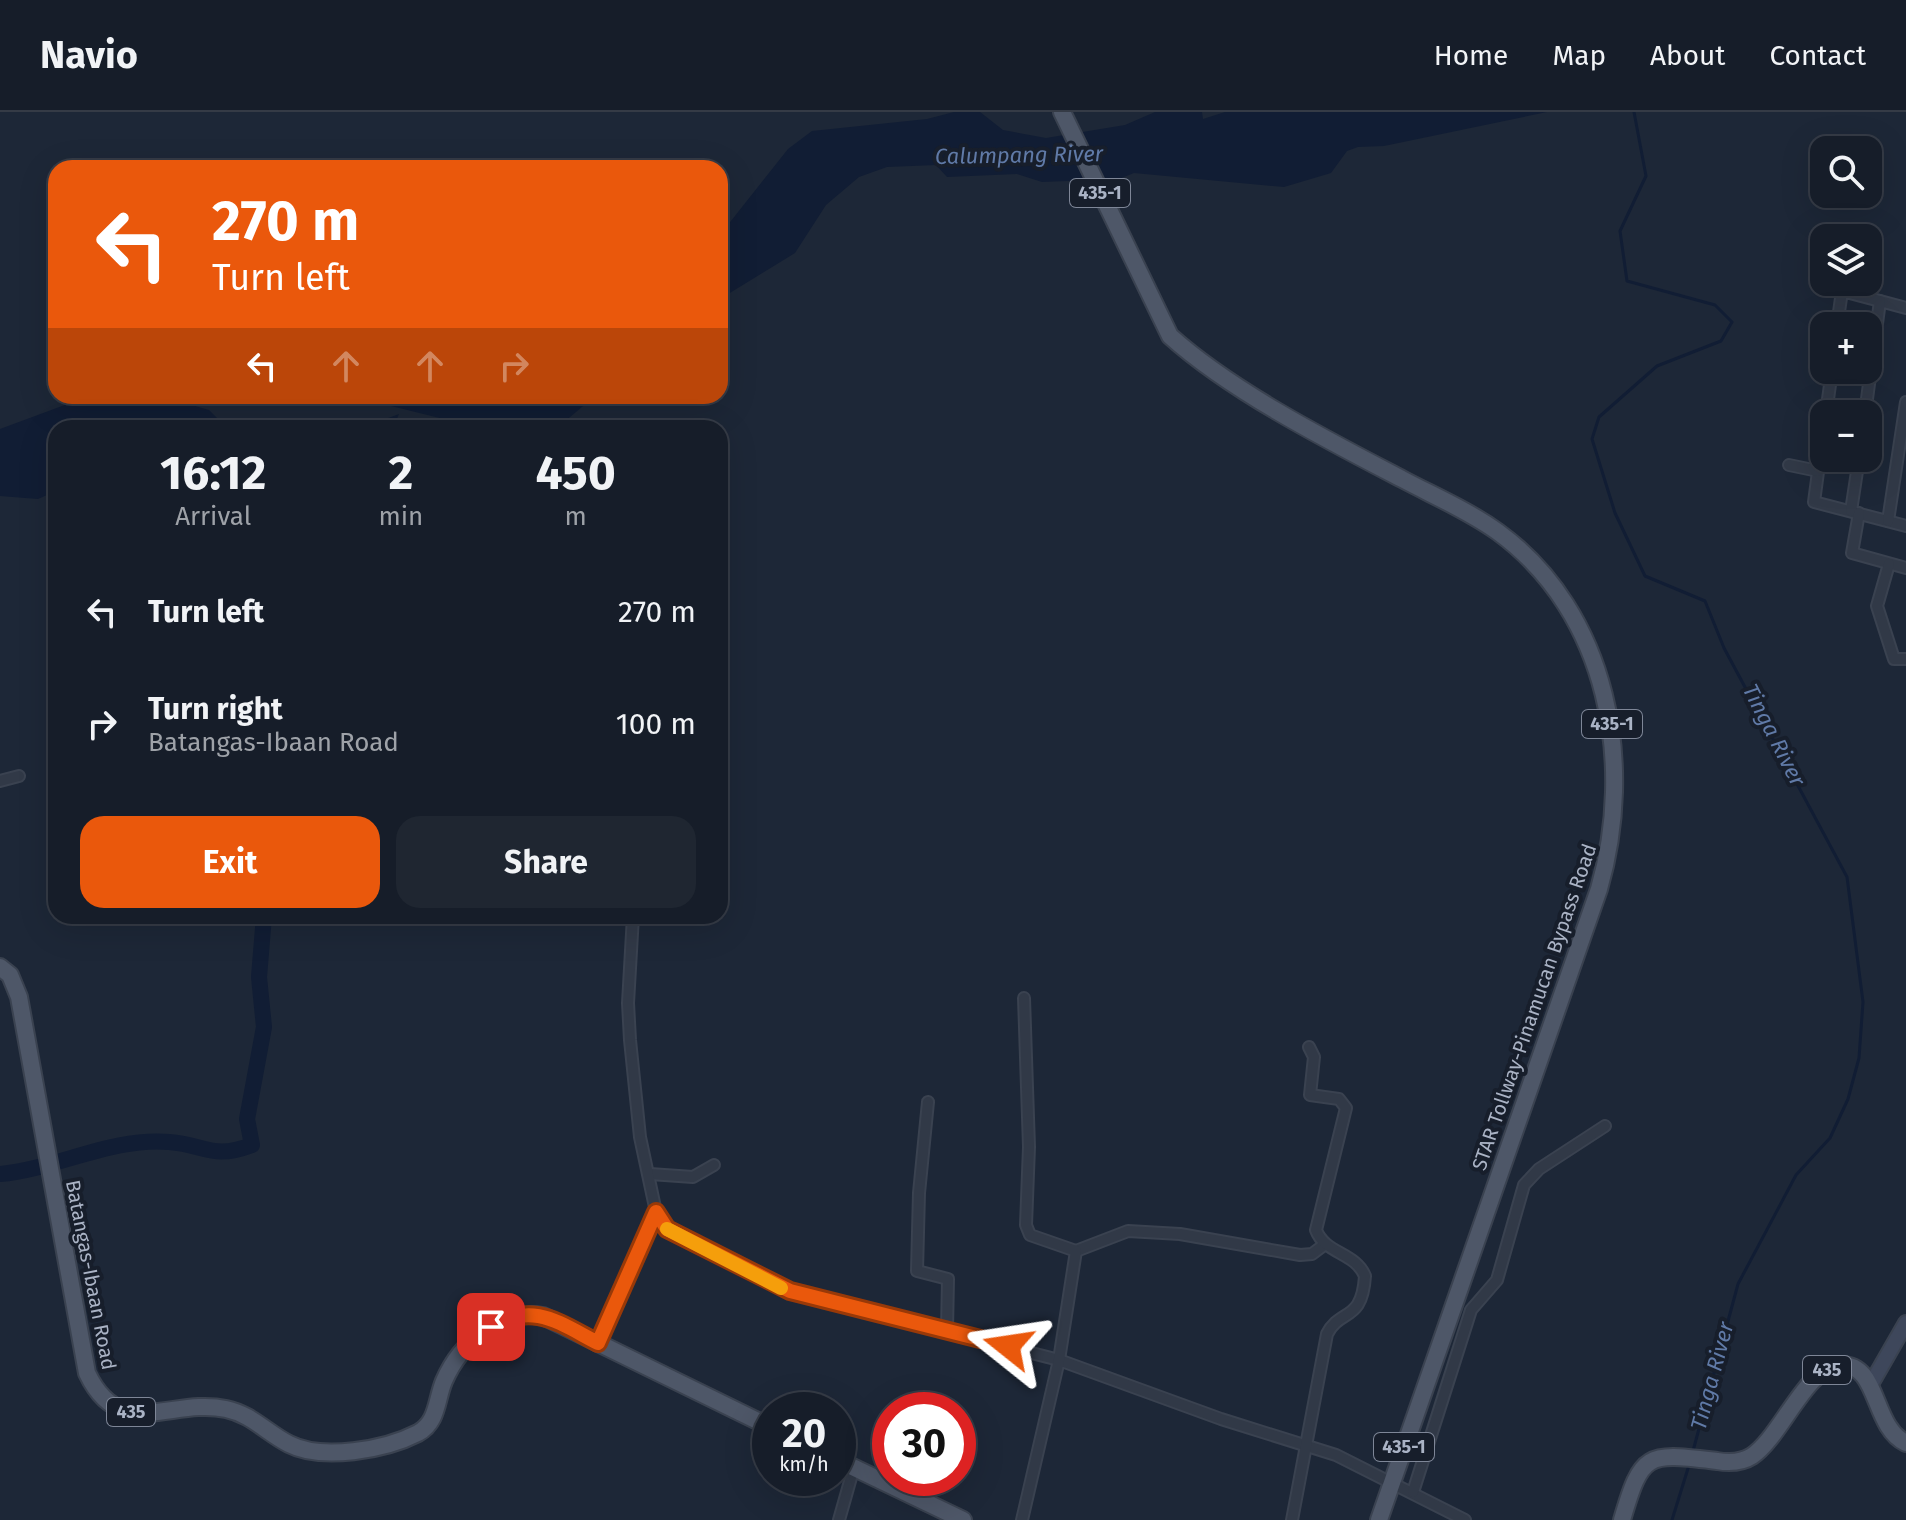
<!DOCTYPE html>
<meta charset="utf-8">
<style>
:root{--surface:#161d29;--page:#1f2631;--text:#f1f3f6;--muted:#9ea2a8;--line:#353b46;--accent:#ea580c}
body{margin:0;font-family:"Fira Sans",sans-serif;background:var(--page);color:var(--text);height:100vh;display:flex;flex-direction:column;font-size:30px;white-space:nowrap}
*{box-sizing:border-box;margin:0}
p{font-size:26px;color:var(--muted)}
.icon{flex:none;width:44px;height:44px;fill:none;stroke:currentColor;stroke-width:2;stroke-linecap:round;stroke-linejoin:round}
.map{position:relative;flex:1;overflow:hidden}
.panel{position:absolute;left:48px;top:308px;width:680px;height:504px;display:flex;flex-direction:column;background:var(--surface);border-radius:24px;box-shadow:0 8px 32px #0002,0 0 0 2px var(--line)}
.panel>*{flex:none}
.hud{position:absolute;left:48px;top:48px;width:680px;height:244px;border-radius:24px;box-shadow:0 8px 32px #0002,0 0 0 2px var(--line);background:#ea580c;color:#fff;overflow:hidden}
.buttons{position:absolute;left:1810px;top:24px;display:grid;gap:16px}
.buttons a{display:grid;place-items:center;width:72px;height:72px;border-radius:16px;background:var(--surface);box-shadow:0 8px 32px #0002,0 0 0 2px var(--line);font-size:40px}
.speed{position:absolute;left:752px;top:1280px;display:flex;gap:16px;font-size:40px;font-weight:700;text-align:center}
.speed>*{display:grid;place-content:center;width:104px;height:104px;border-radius:50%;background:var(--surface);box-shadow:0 8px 32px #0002,0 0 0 2px var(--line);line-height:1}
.speed small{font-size:20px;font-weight:400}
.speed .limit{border:12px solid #d22;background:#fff;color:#111}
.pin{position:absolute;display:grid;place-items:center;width:68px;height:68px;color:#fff;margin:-34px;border-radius:16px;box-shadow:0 4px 12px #0006}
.me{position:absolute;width:88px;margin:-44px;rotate:285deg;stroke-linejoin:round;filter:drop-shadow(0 0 6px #0008)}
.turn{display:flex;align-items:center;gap:28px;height:168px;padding:0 32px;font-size:36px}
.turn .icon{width:104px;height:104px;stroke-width:2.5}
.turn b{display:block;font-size:56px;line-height:68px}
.lanes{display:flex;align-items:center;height:76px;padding:0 32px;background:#0003;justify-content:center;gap:40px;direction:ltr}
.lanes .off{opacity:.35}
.eta{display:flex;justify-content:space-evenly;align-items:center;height:136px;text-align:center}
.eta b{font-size:48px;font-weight:700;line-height:56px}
.button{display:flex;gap:16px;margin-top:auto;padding:16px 32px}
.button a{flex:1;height:92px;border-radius:24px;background:var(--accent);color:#fff;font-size:32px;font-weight:700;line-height:92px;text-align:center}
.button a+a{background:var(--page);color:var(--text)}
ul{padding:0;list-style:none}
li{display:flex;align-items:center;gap:24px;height:112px;padding:0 32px}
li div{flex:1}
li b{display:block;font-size:30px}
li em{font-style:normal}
header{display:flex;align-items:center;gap:48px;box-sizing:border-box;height:112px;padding:0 40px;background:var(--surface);border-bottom:2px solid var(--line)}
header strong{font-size:38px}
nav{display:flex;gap:44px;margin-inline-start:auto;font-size:28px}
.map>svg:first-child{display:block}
</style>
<header>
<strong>Navio</strong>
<nav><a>Home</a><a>Map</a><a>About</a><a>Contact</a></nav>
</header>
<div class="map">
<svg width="1906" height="1408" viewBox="0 0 1906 1408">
<rect width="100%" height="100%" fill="#1d2737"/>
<g fill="#111d34">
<polygon points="954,0 980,0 1003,18 1046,26 1125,13 1155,0 1202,0 1203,7 1225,0 1547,0 1384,34 1358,35 1347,39 1331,61 1284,75 1134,61 1119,67 1042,70 1017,62 947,65 936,53 887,55 859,65 826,93 795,141 720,187 720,115 727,114 788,37 812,19 927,7"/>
<polygon points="89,284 168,286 209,298 227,316 56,316 56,379 38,387 0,384 0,317"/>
<polygon points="473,284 595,284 557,316 480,316 383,292 461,292"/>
<polygon points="399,302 393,316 313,316 324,308 375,311"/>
</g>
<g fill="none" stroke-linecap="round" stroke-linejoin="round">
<g stroke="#111d34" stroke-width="3">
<polyline points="1634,0 1646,64 1620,119 1627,169 1715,193 1732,210 1721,229 1657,254 1599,305 1592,327 1615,401 1645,464 1705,489 1724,536 1847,765 1863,890 1859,946 1848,987 1830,1026 1796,1063 1738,1172 1693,1339"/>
<polyline points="1672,1408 1690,1350"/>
</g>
<path stroke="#111d34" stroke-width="16" d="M0,1062C56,1057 112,1025 169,1030C207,1033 212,1048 252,1033L247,1007L264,915L259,865L264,804"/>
<defs>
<g id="street">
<polyline points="1880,189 1906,196"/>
<polyline points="1837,214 1842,179 1880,189 1865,302"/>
<polyline points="1826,302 1832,258"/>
<polyline points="1824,315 1814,390 1906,414"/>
<polyline points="1789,353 1818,359"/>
<polyline points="1851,399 1859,346"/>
<polyline points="1859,401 1852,441 1906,456"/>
<polyline points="1888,409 1906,290"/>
<polyline points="1889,452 1877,494 1894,547 1906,547"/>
<polyline points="0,669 19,664"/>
<polyline points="928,990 919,1081 917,1159 948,1167 947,1218"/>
<polyline points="650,1062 693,1065 714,1053"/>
<polyline points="656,1100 667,1117 782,1177 1059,1248 1221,1307 1336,1343 1465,1408"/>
<polyline points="1076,1139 1128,1119 1180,1122 1300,1143 1312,1142 1324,1133"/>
<polyline points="598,1231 656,1100 640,1025 630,928 628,891 633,804"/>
<polyline points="1413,1380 1471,1198 1497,1168 1524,1073 1539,1057 1605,1014"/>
<polyline points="839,1408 854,1355"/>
<polyline points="1022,1408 1059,1248 1076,1139 1030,1123 1026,1113 1029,1035 1024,886"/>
<path d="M1292,1408L1327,1222C1340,1196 1362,1211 1365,1164C1355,1140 1325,1142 1316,1118L1346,996L1339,987L1310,983L1314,945L1309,935"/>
</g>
<polyline id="secondary" points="1871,1272 1906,1211"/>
<g id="primary">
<path d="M1062,0L1170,224C1231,279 1329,329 1402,367C1434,384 1469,399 1498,420C1609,501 1635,652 1599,777L1379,1408"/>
<path d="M0,855L10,863L19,885L87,1261C120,1331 172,1285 226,1297C251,1302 267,1321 289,1332C322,1349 385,1338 418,1321C438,1310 436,1288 444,1269C461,1230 501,1197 543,1204L770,1315"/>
<polyline points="838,1348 963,1408"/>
<path d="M1622,1408C1642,1339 1647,1341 1717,1349C1729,1351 1741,1351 1752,1344C1780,1326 1806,1256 1839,1253C1880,1250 1871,1314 1906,1331"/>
</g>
</defs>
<use href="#street" stroke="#3a4250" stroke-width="14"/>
<use href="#secondary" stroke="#3a4250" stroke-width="18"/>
<use href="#primary" stroke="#3a4250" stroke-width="20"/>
<use href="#street" stroke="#313947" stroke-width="10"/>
<use href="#secondary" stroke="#3e475b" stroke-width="14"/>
<use href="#primary" stroke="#4e5768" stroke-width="16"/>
</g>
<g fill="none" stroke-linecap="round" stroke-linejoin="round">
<defs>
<path id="route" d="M491,1215C533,1189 559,1211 598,1231L656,1100L667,1117L790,1179L1008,1234"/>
</defs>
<use href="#route" stroke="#983908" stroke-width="20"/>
<use href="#route" stroke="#ea580c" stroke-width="14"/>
<polyline stroke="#f59e0b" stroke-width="14" points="667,1117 781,1176"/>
</g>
<g text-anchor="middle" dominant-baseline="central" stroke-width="8" stroke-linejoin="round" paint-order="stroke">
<g fill="#171e2b" stroke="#7e8697" stroke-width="2">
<rect x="1070" y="67" width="60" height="28" rx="6"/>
<rect x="1582" y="598" width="60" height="28" rx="6"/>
<rect x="1803" y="1244" width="48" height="28" rx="6"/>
<rect x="107" y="1286" width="48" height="28" rx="6"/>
<rect x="1374" y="1321" width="60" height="28" rx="6"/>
</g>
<g font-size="18" font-weight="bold" fill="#aab3c5">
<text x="1100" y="81">435-1</text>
<text x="1612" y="612">435-1</text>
<text x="1827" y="1258">435</text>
<text x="131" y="1300">435</text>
<text x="1404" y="1335">435-1</text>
</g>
<g font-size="20" fill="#aab3c5" stroke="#171e2b">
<text transform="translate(1534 895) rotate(-71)">STAR Tollway-Pinamucan Bypass Road</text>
<text transform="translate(91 1163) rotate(79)">Batangas-Ibaan Road</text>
</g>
<g font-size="22" font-style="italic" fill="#607aa7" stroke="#171e2b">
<text transform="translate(1019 43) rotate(-1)">Calumpang River</text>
<text transform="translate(1774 623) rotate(63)">Tinga River</text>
<text transform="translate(1712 1264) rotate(-75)">Tinga River</text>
</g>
</g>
</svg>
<div class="buttons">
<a><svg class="icon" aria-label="search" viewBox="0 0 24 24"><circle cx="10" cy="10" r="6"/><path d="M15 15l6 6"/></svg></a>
<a><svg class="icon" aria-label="layers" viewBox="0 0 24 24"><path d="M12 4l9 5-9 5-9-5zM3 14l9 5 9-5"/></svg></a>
<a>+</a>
<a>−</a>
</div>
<div class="speed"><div>20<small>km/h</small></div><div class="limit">30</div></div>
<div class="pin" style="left:491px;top:1215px;background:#d93025"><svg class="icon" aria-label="arrive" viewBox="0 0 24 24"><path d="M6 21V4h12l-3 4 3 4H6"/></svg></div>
<svg class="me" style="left:1008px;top:1234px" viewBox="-20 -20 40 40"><path d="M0-17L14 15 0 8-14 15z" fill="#ea580c" stroke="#fff" stroke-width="4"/></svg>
<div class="hud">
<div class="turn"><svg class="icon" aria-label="left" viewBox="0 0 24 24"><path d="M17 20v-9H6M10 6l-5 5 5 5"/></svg><div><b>270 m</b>Turn left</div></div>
<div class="lanes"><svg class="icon" aria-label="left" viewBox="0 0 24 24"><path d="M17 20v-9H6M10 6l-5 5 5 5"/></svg><svg class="icon off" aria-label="ahead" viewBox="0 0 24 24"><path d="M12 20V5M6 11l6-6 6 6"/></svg><svg class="icon off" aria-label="ahead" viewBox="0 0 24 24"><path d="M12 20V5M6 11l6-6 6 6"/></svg><svg class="icon off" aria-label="right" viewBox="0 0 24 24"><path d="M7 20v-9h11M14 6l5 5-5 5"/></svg></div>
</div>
<section class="panel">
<div class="eta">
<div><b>16:12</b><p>Arrival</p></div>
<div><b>2</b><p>min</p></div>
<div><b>450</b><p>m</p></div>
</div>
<ul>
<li><svg class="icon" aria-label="left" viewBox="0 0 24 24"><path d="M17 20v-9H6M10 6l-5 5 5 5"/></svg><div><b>Turn left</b></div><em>270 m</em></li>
<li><svg class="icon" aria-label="right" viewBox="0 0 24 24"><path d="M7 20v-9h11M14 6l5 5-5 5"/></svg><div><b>Turn right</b><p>Batangas-Ibaan Road</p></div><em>100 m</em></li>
</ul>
<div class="button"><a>Exit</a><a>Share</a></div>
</section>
</div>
